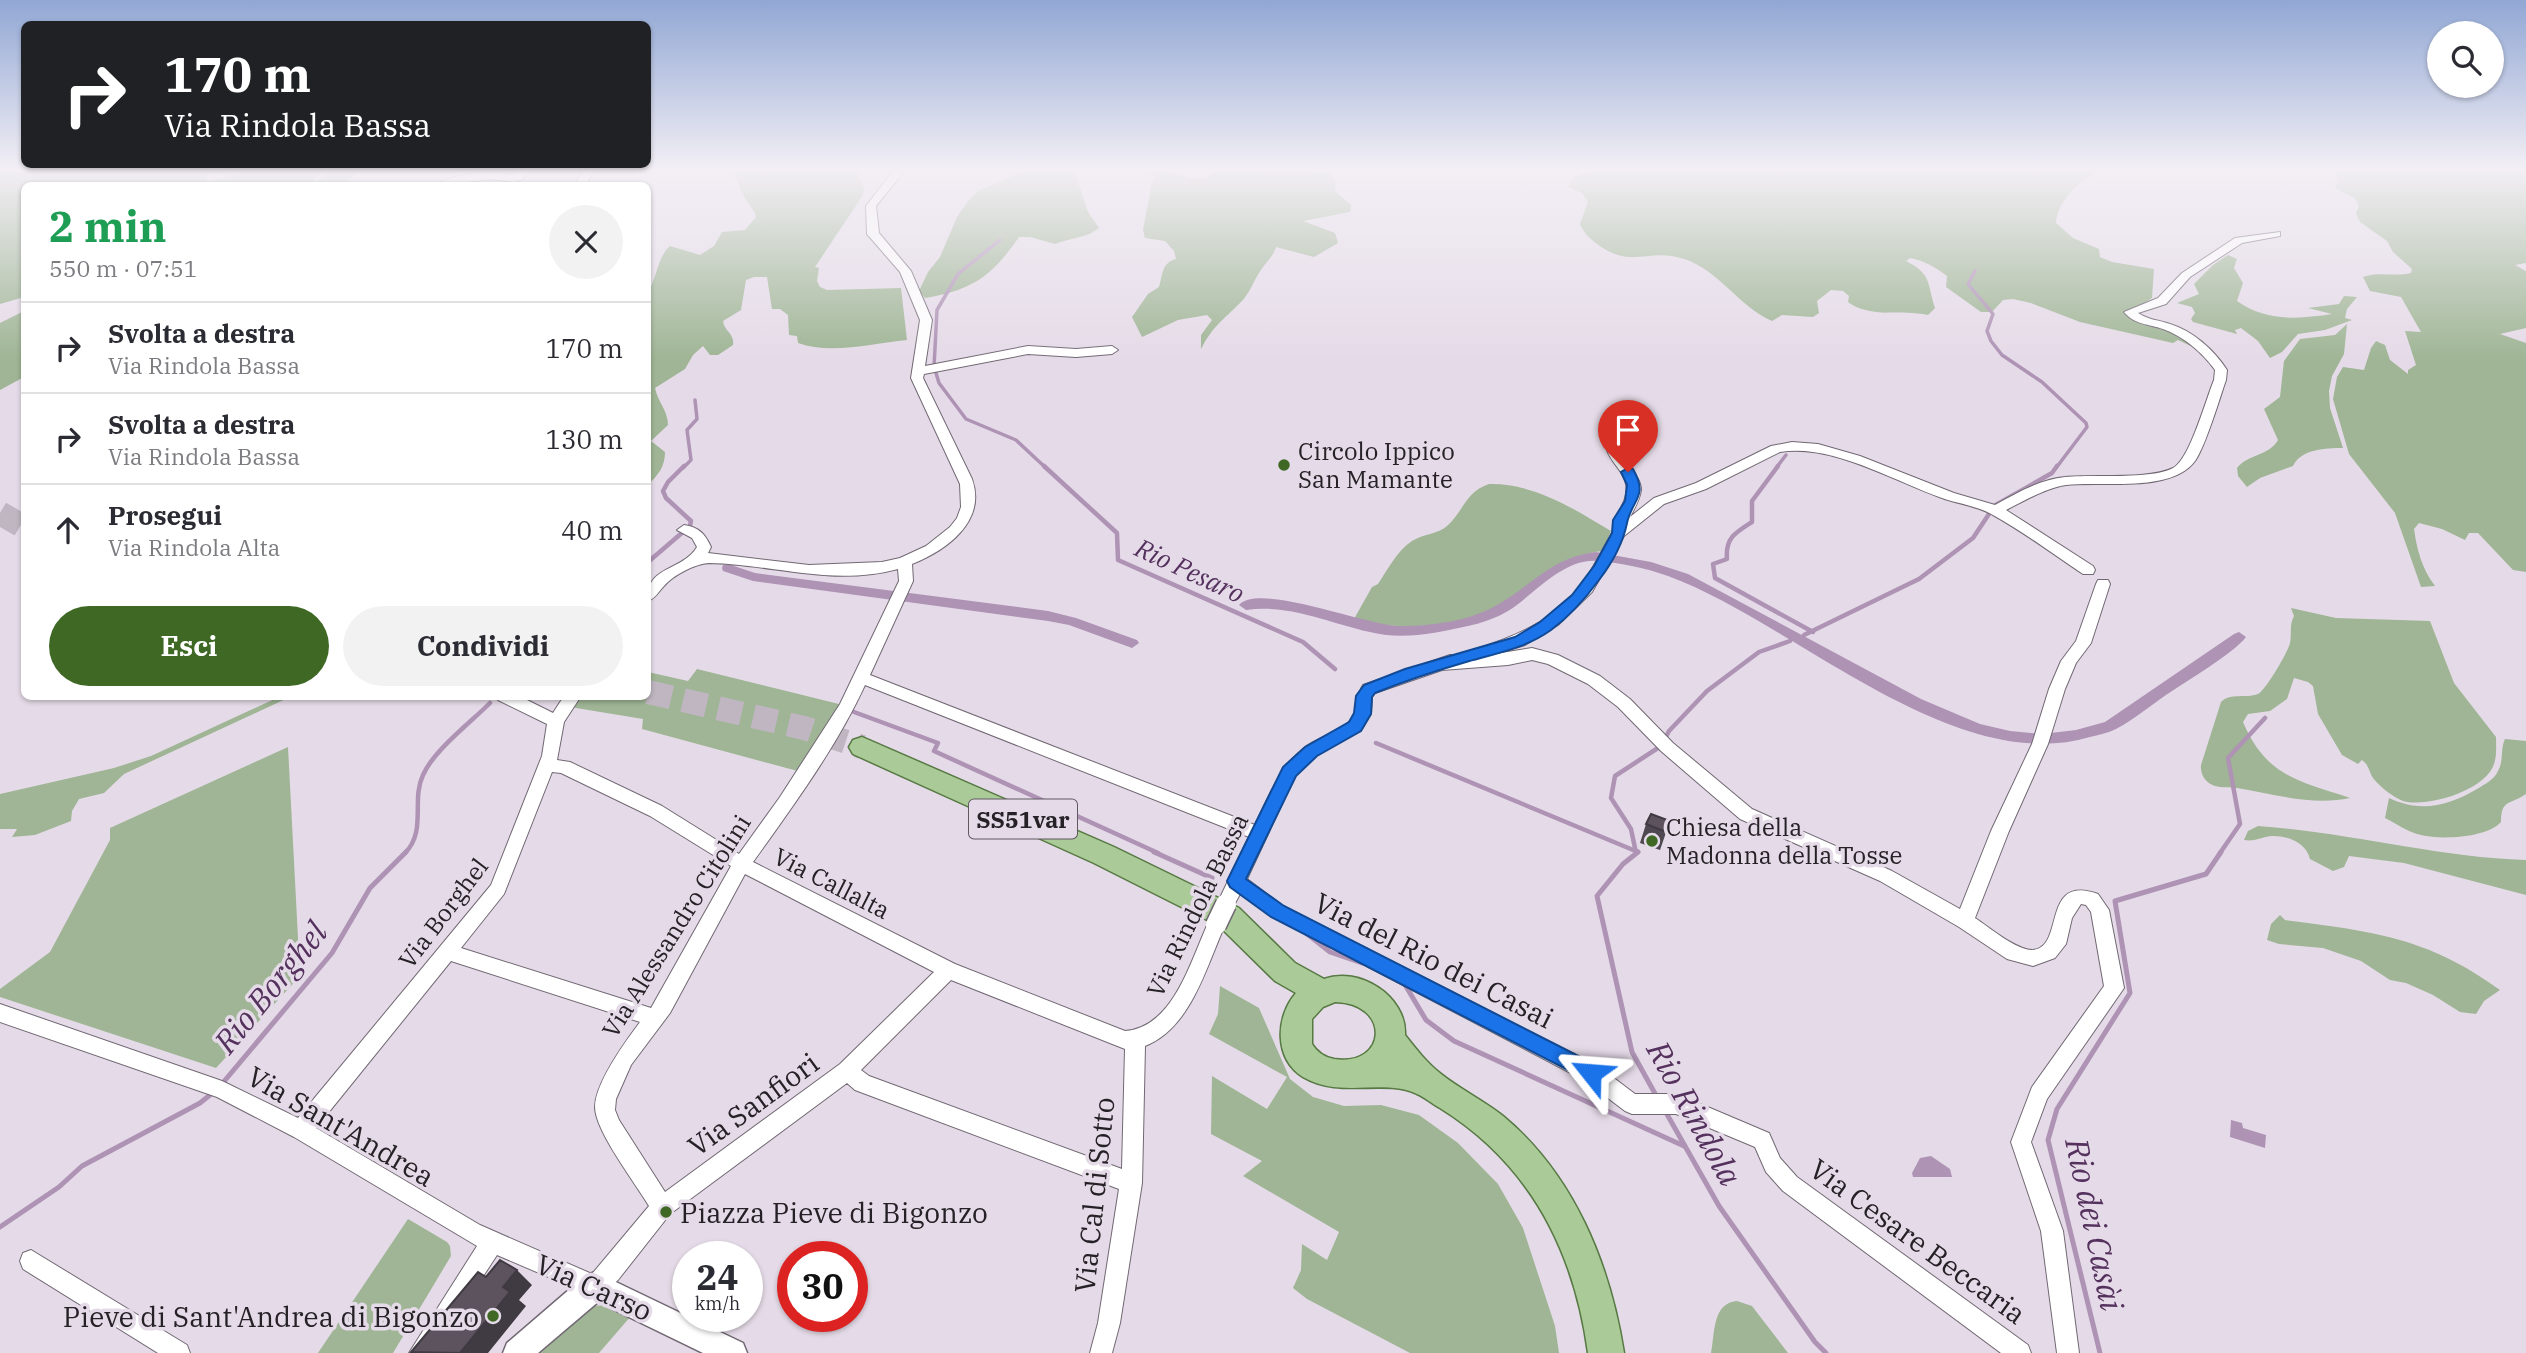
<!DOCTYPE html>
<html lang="it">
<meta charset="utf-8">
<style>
:root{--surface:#fff;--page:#f2f2f3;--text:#2b2b33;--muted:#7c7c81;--line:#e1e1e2;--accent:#3f6825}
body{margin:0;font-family:"IBM Plex Serif",serif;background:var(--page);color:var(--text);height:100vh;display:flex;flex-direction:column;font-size:26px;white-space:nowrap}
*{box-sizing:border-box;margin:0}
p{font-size:23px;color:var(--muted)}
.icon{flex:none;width:38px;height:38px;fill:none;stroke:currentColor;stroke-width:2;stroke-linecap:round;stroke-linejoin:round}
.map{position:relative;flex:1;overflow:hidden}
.side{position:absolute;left:21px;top:182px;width:630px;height:518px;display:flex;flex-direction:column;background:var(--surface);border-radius:10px;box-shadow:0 2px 5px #0004}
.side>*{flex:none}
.hud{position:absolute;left:21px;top:21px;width:630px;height:147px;border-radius:10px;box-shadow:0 2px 5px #0004;background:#202124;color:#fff;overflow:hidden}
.fabs{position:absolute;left:2427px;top:21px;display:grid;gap:14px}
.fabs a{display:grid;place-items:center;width:77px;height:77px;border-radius:50%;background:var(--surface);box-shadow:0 2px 5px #0004;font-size:35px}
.speed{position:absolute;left:672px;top:1241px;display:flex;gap:14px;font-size:35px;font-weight:700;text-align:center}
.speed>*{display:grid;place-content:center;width:91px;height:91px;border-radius:50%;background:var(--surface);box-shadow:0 2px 5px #0004;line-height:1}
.speed small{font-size:18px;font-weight:400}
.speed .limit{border:10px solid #d22;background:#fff;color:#111}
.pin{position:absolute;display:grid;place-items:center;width:60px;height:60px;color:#fff;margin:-72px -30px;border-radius:50% 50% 50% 0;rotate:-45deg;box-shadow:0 0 7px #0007}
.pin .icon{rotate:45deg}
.me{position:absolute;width:77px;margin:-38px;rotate:298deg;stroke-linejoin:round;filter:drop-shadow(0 0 5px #0008)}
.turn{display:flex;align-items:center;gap:24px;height:147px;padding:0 28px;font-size:32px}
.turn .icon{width:91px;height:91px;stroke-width:2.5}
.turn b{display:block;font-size:49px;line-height:60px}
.round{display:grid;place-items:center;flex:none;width:74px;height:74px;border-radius:37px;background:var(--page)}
.head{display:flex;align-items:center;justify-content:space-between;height:119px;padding:0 28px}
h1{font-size:42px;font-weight:800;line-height:52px;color:#1e9e55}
.button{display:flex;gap:14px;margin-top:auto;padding:14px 28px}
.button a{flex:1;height:80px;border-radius:42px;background:var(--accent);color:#fff;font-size:28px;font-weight:800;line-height:80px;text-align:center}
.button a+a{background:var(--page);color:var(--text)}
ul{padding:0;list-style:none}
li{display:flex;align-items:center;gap:21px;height:91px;padding:0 28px;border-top:2px solid var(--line)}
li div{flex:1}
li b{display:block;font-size:26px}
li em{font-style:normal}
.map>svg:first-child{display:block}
</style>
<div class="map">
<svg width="2526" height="1353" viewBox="0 0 2526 1353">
<rect width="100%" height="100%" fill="#e5dbe8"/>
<g fill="#9fb595">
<polygon points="0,170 208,170 206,183 248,170 324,170 309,186 24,186 24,297 0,304"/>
<polygon points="329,170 359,170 344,185 314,185"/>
<path d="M733,170H856L864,188L863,195L815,267L819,268L817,281L820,287L827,290L901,288L907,340C873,343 831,355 798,343L797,336L789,335L788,315L780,309H772L767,277H754L746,280L741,310L723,321C724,331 735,334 733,345L718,355H710L703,346L693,355L685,369L655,388C658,402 668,411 668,425L651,441L665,452C665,467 658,475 648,485V292C657,277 658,256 670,246L700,255L714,246L722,232L745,230L756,217L755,213L743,195Z"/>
<path d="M1026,170H1074L1088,212L1099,228C1087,238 1069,238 1055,244L1030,237H1019C992,276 973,290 925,298L919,291L928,272L940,257L957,217L968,201L978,191Z"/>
<path d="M1132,170C1142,170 1152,169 1161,170C1178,172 1201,188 1215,170L1330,172L1336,181L1335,191L1351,205L1350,212L1303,221L1335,233L1338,243L1314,257L1276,247C1273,257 1267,261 1261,270C1253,281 1250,294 1240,303C1223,320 1213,326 1201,349V335L1212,320L1207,315L1178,320L1142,337L1132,317L1148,294L1159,287C1163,275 1161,263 1176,259L1174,251L1165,241L1145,238L1143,230L1152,182L1156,176Z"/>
<path d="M1593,170H2100C2081,180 2057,200 2056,223L2073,238L2099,249L2100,257L2112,262L2154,269L2152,298L2140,306L2126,311V313L2165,327L2197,349L2178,340L2173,343L2080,322L2031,303L2013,299L2003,300L1992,312H1981L1946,287L1947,276C1935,267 1925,261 1910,258L1906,261C1932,274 1927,283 1935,308L1928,315C1902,309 1871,319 1848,302L1849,296L1843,291L1831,290L1817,301L1819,313L1813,317L1782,315L1772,321C1738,306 1719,270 1684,259C1648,247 1632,270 1597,244C1589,238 1584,233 1580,224L1588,202L1582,193L1568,187L1574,177Z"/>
<path d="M2333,170H2526V263L2515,265L2526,271V328L2500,334L2526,343V572L2513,570L2478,533H2469L2465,540L2442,529L2419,523L2414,529C2417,550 2422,569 2435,586L2421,587L2395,513L2349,454L2333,399L2337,377L2343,367L2364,370L2371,348L2376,341L2385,345L2390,360L2408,374V370L2416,365L2405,331L2421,332L2401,297L2370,291L2363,277C2379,271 2394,277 2411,273L2412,269L2393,252L2387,241L2360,222L2356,213L2359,206L2355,198L2335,188L2338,181Z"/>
<path d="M2228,255L2237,259L2234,268L2243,283L2237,301C2267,322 2298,319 2332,314L2308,308L2339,304L2344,296L2357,297L2347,309L2345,318L2352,320L2325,330L2298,334L2282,352L2270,358L2258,341L2241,328L2235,330L2237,334L2193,322L2191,319L2195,313L2192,307L2177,303L2199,294L2194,284L2213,265Z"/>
<polygon points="24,311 24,377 0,390 0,323"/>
<path d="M2347,324L2344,354L2332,376L2329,391L2330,408L2343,448C2326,448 2301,449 2293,466L2260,478L2247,487L2238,476L2237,468C2248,454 2269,456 2278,440L2264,409L2280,397L2284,361L2300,339L2335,335Z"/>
<path d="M1489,484C1534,483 1574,509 1611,531L1602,551C1555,557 1542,581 1506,605C1471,627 1393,632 1354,619L1372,587L1378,584C1388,569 1397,551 1412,541C1423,534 1438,534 1447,526C1464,511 1465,492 1489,484Z"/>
<path d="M2291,608L2336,618L2430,621L2454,683L2496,737C2496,745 2497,756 2494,764C2486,790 2428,808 2403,801C2393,797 2380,787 2373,778C2369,772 2369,765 2362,760L2358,764L2342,755L2318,714L2313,686L2308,682L2294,678L2287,699L2270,711L2248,714L2243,722C2266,776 2298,781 2350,798C2312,806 2274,794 2237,788C2230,787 2222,788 2215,786C2206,783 2200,775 2201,765L2221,702C2231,692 2245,699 2258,694C2265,691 2288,652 2290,643C2292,634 2289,625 2294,616Z"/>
<polygon points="697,669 847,706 805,773 642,729 643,719 570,707 580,697 648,696 648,672 688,681"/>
<polygon points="279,697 290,697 124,774 104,793 79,799 72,811 71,821 35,835 12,837 17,829 0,829 0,794 114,768 151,756"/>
<path d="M2505,739L2526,741V794C2510,805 2501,799 2501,822C2487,838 2441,840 2421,835C2408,832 2397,824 2385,818L2389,798C2421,813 2448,806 2477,789C2485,784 2494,780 2498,771C2504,761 2500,749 2505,739Z"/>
<polygon points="288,747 300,976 216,1068 0,997 0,989 50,952 110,840 110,828"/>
<path d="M2258,826C2348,832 2436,857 2526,860V895L2404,863L2349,856L2344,867L2333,871L2310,859C2306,843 2289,836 2273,836C2262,836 2257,842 2244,840L2248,831Z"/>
<path d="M2280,915L2285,920C2371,931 2428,937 2500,990L2484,1001L2476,1014L2460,1012L2433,995L2406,983L2390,980L2361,961L2323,948L2279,944L2267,940L2271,924Z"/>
<polygon points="1220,986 1259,1008 1290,1079 1313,1097 1344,1106 1381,1105 1419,1115 1458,1143 1498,1184 1523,1228 1555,1326 1559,1353 1410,1353 1307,1299 1293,1288 1301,1270 1302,1244 1327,1260 1339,1232 1243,1176 1262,1161 1211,1134 1212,1076 1267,1109 1287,1077 1209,1034 1218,1014"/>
<polygon points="408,1219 447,1242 450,1246 451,1256 393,1353 318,1353"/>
<path d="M1737,1301L1752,1306L1788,1353H1711C1715,1334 1712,1303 1737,1301Z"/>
<polygon points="607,1305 631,1316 599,1353 533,1353 593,1306"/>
</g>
<g fill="#ae93b5">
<polygon points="2231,1120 2242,1123 2243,1128 2266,1135 2265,1148 2230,1137"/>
<polygon points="1931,1156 1950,1169 1952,1177 1913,1177 1912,1173 1920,1158"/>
</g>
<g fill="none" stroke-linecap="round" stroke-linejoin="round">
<g stroke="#ae93b5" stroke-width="3.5">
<polyline points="1975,271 1968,284 1993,314 1987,331 1991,341 2002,355 2042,382 2086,423 2087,427 2056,468"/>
<polyline points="934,367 937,310 958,274 1000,240"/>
<polyline points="936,373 939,383 966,419 1016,440 1046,468"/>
<polyline points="683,468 691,460 687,430 697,419 695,400"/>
<polyline points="1776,468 1786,455"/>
</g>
<g stroke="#ae93b5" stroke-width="4.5">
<polyline points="1044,466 1117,533 1118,560 1303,642 1335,669"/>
<path d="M1778,466L1752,501V522C1736,532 1725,538 1727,559L1713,564L1715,578L1813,632"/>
<polyline points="1994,506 2052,473 2057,466"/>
<polyline points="648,562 690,526 691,521 666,498 663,491 668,482 684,466"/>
<polyline points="1804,635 1919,579 1973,538 1989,514"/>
<polyline points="854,712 938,743 934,751 1158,853"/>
<polyline points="1376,743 1638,852"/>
<path d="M405,853C427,831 411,800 423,775C434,750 470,723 490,703"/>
<polyline points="1636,853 1631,829 1611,798 1615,776 1661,746 1669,731 1707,691 1759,652 1790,641"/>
<polyline points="2220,853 2240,824 2228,758 2265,718"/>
</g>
<g stroke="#ae93b5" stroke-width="5">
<polyline points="1154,852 1212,878"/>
<polyline points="1638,852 1623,864 1597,896 1632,1052 1658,1099"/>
<polyline points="1306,933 1330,952 1362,963"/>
<polyline points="1404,983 1426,1020 1454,1041 1684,1146"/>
<polyline points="221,1085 332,953 370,888 406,852"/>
<polyline points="1664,1109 1719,1206 1815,1342 1826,1353"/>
<polyline points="0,1227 59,1187 82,1166 200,1103 215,1091"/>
<polyline points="2100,1353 2048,1140 2057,1109 2130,993 2115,901 2206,874 2221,852"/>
</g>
<g fill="#ae93b5" fill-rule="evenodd">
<path d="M1596,552L1651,562L1688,574L1921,699L1980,724L2010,731L2042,734L2076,730L2105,722L2234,634L2239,632L2246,637C2234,653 2185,682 2166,695C2150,706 2133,720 2116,729C2108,733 2098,735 2090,737C1952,778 1792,621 1668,576C1646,568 1620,563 1598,561C1563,558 1535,594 1508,611C1496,618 1482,623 1468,626C1441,632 1413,638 1386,635C1338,628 1295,603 1246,610L1239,605C1260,582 1367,626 1400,626C1432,626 1471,621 1499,604C1534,583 1553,557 1596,552Z"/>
<polygon points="728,564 755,573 1048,611 1076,618 1137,640 1139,643 1132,648 1069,625 1048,621 753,581 723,571 722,568 723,565"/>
</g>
<g stroke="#bfb6c1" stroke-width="24" stroke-dasharray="24 12" stroke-linecap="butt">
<polyline points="0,513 24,527"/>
<polyline points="648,692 804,728 862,747"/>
</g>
<defs>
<g id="minor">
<path d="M520,170H532L521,180L514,182L490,179L435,186C455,172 490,170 513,175Z"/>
<polygon points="583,170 593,170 586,186 575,186"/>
<path d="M894,170H905L876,206L879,233L911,271L932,320L925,366L1028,346L1076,349L1112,346L1118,350L1112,354L1076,357L1028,354L924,374L923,378L972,479C987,521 947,550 912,564L913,581L870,675L1255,825C1269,797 1279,768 1304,748C1318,737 1339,733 1351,720C1359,710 1355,697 1363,685L1450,655L1468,656L1470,651C1512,638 1556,621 1583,583C1594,567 1603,548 1613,531C1613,515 1630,501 1626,484C1624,471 1611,463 1607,450L1611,434L1626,429L1633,433C1629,437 1622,438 1620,444C1615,460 1641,472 1641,490C1640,499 1635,508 1630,517L1654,498L1696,483L1771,446L1792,442L1818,444L1860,456L1954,493L1995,505C2015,494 2041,479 2065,477C2092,474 2150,480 2173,468C2190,459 2206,399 2214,380L2215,370C2203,353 2183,336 2163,329C2149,324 2135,325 2124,312L2158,298L2182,273L2235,238L2280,232V236L2242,243L2190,277L2166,304L2138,313C2148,320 2159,320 2170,324C2193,331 2214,350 2227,370L2226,380C2219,400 2206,445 2195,461C2172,493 2102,481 2066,485C2046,488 2024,501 2006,510L2093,566L2095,570L2093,574H2083C2053,554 2024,532 1993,515C1978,506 1959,504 1942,498C1894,481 1831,443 1780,452L1706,489L1664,504L1624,536L1592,592L1558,625L1525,645L1495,654L1532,648L1558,655L1600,676L1630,699L1673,743L1752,809L1892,871L1960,909L1991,831L2032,744L2049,689L2061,661L2076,641L2096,584L2098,580H2108L2110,584L2091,643L2076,663L2065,689L2048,744L2009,831L1975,918C1989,927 2016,950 2032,950C2066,949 2040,873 2098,894L2109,910L2124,988L2047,1099L2031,1142L2063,1231L2079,1353H2057L2041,1231L2011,1142L2032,1087L2104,986L2091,912L2086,905L2081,904L2072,918L2066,944L2055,958L2033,966L2007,959L1959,927L1880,881L1740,819L1661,751L1618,707L1588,684L1548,664L1532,660L1508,665L1442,670L1375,693L1372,697L1371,714L1361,730L1317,755L1295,776L1247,879L1283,906L1598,1066L1635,1094H1677L1769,1133L1780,1158L1797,1177L2028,1345L2031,1353H2001L1783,1191L1766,1172L1755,1147L1676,1114H1632L1625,1111L1584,1080L1271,916L1240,894L1232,909L1226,912L1220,909L1217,904L1249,837L865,685C836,748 793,806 753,862L955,964L1125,1031C1175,1027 1191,958 1210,919L1216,917L1222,919L1225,925C1206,967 1191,1028 1145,1046L1142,1183L1120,1323L1112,1353H1090L1098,1323L1119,1189L855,1090L847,1083L670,1214L618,1280L603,1294L595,1297L497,1255L433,1353H409L477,1246L294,1137L217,1097L0,1022V1004L222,1081L298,1118L491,885L542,756L547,724L498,700L496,696H519L553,713L564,696H581L564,722L557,760L570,762L662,806L739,854L780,797L840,704L899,581L898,569C831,587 774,564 709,563C695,564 673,575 664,586C658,592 656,598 648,601C645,565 682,572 697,547L692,538L677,530L684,525C699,527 705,534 711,547L708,553L809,565L882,562L900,558L926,546L950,527L957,518L961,507L960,484L911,378L920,320L900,272L867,234L866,206ZM552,772L561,773L650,816L731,866L651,1008L461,948L504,894ZM745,874L934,972L840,1064L665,1192L619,1120L615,1110L616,1099L631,1065L670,1013ZM451,961L640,1022C625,1042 595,1083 595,1107C595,1131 636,1184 649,1206L592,1274L480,1225L316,1128ZM951,980L1125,1049L1122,1169L869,1076L861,1070Z"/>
<polygon points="31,1250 187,1345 190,1353 158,1353 23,1269 20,1261 23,1253"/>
</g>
<polygon id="tertiary" points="595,1272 743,1343 747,1353 703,1353 598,1302 538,1353 503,1353 507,1343 585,1276"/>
<path id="primary" d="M862,737L1114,847L1239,908L1295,963L1324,979C1359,966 1407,996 1405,1035C1416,1049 1427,1063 1441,1074C1461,1090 1483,1100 1503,1116C1574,1175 1610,1264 1624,1353H1588C1574,1250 1530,1164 1440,1108C1432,1104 1425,1097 1417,1094C1383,1078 1340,1099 1303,1077C1274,1059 1275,1017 1296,993L1275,981L1219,926L1094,863L853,754L849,747L853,740ZM1335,1002C1391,1003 1388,1067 1334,1059C1324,1057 1317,1052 1312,1044V1019L1323,1007Z"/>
</defs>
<use href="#minor" stroke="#716873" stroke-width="2"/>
<use href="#tertiary" stroke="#716873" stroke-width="3"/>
<use href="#primary" stroke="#577943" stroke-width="3"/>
<use href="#minor" fill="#fff" fill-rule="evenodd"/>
<use href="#tertiary" fill="#fff" fill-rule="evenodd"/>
<use href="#primary" fill="#aacb98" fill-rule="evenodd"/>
<defs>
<polyline id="minor-bridge" points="1216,925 1226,904"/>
</defs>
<use href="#minor-bridge" stroke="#716873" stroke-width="23" stroke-linecap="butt"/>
<use href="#minor-bridge" stroke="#fff" stroke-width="20"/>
</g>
<polygon fill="#4f4751" points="1670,821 1660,850 1640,843 1646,824"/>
<polygon fill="#403a42" points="517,1270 532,1285 519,1300 526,1306 488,1353 460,1353 503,1287"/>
<g fill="#5c535e" stroke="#403a42" stroke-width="2">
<polygon points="1651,814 1670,821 1666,832 1646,824"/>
<polygon points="500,1260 517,1270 503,1287 510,1292 460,1353 411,1352 478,1272 486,1277"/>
</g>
<linearGradient id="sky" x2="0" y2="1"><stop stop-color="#91a7d4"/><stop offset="0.47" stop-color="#f3eff5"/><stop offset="1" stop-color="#f3eff5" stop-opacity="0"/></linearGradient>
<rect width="2526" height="360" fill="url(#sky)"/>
<path fill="#1a73e8" stroke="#114b97" stroke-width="2" d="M1628,468L1633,469C1649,497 1632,499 1627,523C1623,543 1612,563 1599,580C1585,599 1570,616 1551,630C1526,648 1495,654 1466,662C1435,671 1405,681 1375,693L1372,697L1371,714L1361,731L1317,756L1296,776L1246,879L1284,906L1598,1066L1601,1073L1598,1079L1591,1082L1271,917L1230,887L1227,881L1283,767L1305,747L1349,722L1354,713L1356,696L1364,685L1405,669L1515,637L1540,622L1572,595L1594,566L1612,533L1613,520L1625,501L1627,485L1621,472Z"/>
<g fill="#3f6825" stroke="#e5dbe8" stroke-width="2.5">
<circle cx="1284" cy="465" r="7"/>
<circle cx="1652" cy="841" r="7"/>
<circle cx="666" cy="1212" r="7"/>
<circle cx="493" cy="1316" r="7"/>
</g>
<g text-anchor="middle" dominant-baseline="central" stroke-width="7" stroke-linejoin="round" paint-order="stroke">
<rect fill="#e5dbe8" stroke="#5f5960" stroke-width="2" x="969" y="799.5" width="108" height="39" rx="5"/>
<g font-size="23" font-weight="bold" fill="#252126">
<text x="1023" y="819">SS51var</text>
</g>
<g font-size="24" fill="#252126" stroke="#e5dbe8" text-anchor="start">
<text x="1298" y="451">Circolo Ippico<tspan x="1298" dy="28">San Mamante</tspan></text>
<text x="1666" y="827">Chiesa della<tspan x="1666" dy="28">Madonna della Tosse</tspan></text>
</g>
<g font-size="24" fill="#252126" stroke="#e5dbe8">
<text transform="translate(832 883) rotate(27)">Via Callalta</text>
<text transform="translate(1197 905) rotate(-64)">Via Rindola Bassa</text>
<text transform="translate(443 913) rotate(-53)">Via Borghel</text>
<text transform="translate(676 926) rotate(-58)">Via Alessandro Citolini</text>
</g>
<g font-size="26" font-style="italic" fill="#55315e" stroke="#e5dbe8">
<text transform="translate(1190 570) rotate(25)">Rio Pesaro</text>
</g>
<g font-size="28" fill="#252126" stroke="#e5dbe8">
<text transform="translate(1434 960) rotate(27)">Via del Rio dei Casai</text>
<text transform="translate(753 1104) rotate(-36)">Via Sanfiori</text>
<text transform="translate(341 1126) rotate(30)">Via Sant'Andrea</text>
<text transform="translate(1094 1195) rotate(-84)">Via Cal di Sotto</text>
<text transform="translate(1918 1241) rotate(36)">Via Cesare Beccaria</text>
<text transform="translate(594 1287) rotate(24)">Via Carso</text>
</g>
<g font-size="28" fill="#252126" stroke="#e5dbe8" text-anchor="start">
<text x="680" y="1212">Piazza Pieve di Bigonzo</text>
<text x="479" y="1316" text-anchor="end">Pieve di Sant'Andrea di Bigonzo</text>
</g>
<g font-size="32" font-style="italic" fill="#55315e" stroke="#e5dbe8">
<text transform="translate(270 987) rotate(-51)">Rio Borghel</text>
<text transform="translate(1695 1113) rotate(61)">Rio Rindola</text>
<text transform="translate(2095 1224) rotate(78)">Rio dei Casài</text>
</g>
</g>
</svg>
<div class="fabs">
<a><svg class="icon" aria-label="search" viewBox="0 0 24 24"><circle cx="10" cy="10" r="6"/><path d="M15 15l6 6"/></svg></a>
</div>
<div class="speed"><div>24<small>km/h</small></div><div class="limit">30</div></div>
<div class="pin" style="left:1628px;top:472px;background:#d93025"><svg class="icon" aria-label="arrive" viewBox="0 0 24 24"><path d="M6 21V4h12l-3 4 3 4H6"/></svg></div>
<svg class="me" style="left:1591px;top:1073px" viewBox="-20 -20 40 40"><path d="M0-17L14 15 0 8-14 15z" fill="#1a73e8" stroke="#fff" stroke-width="4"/></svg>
<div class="hud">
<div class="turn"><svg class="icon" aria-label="right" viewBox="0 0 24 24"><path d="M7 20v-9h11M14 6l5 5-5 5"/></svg><div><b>170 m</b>Via Rindola Bassa</div></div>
</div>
<section class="side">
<div class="head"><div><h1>2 min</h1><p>550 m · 07:51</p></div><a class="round"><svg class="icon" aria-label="close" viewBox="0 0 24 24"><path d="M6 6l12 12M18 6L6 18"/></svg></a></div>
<ul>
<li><svg class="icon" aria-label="right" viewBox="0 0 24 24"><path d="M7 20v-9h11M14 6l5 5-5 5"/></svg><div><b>Svolta a destra</b><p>Via Rindola Bassa</p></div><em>170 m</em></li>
<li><svg class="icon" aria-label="right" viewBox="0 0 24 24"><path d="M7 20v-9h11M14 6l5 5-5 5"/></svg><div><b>Svolta a destra</b><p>Via Rindola Bassa</p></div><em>130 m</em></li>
<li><svg class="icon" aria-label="ahead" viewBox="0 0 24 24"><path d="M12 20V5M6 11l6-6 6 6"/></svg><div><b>Prosegui</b><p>Via Rindola Alta</p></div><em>40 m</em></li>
</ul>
<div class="button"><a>Esci</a><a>Condividi</a></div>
</section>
</div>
